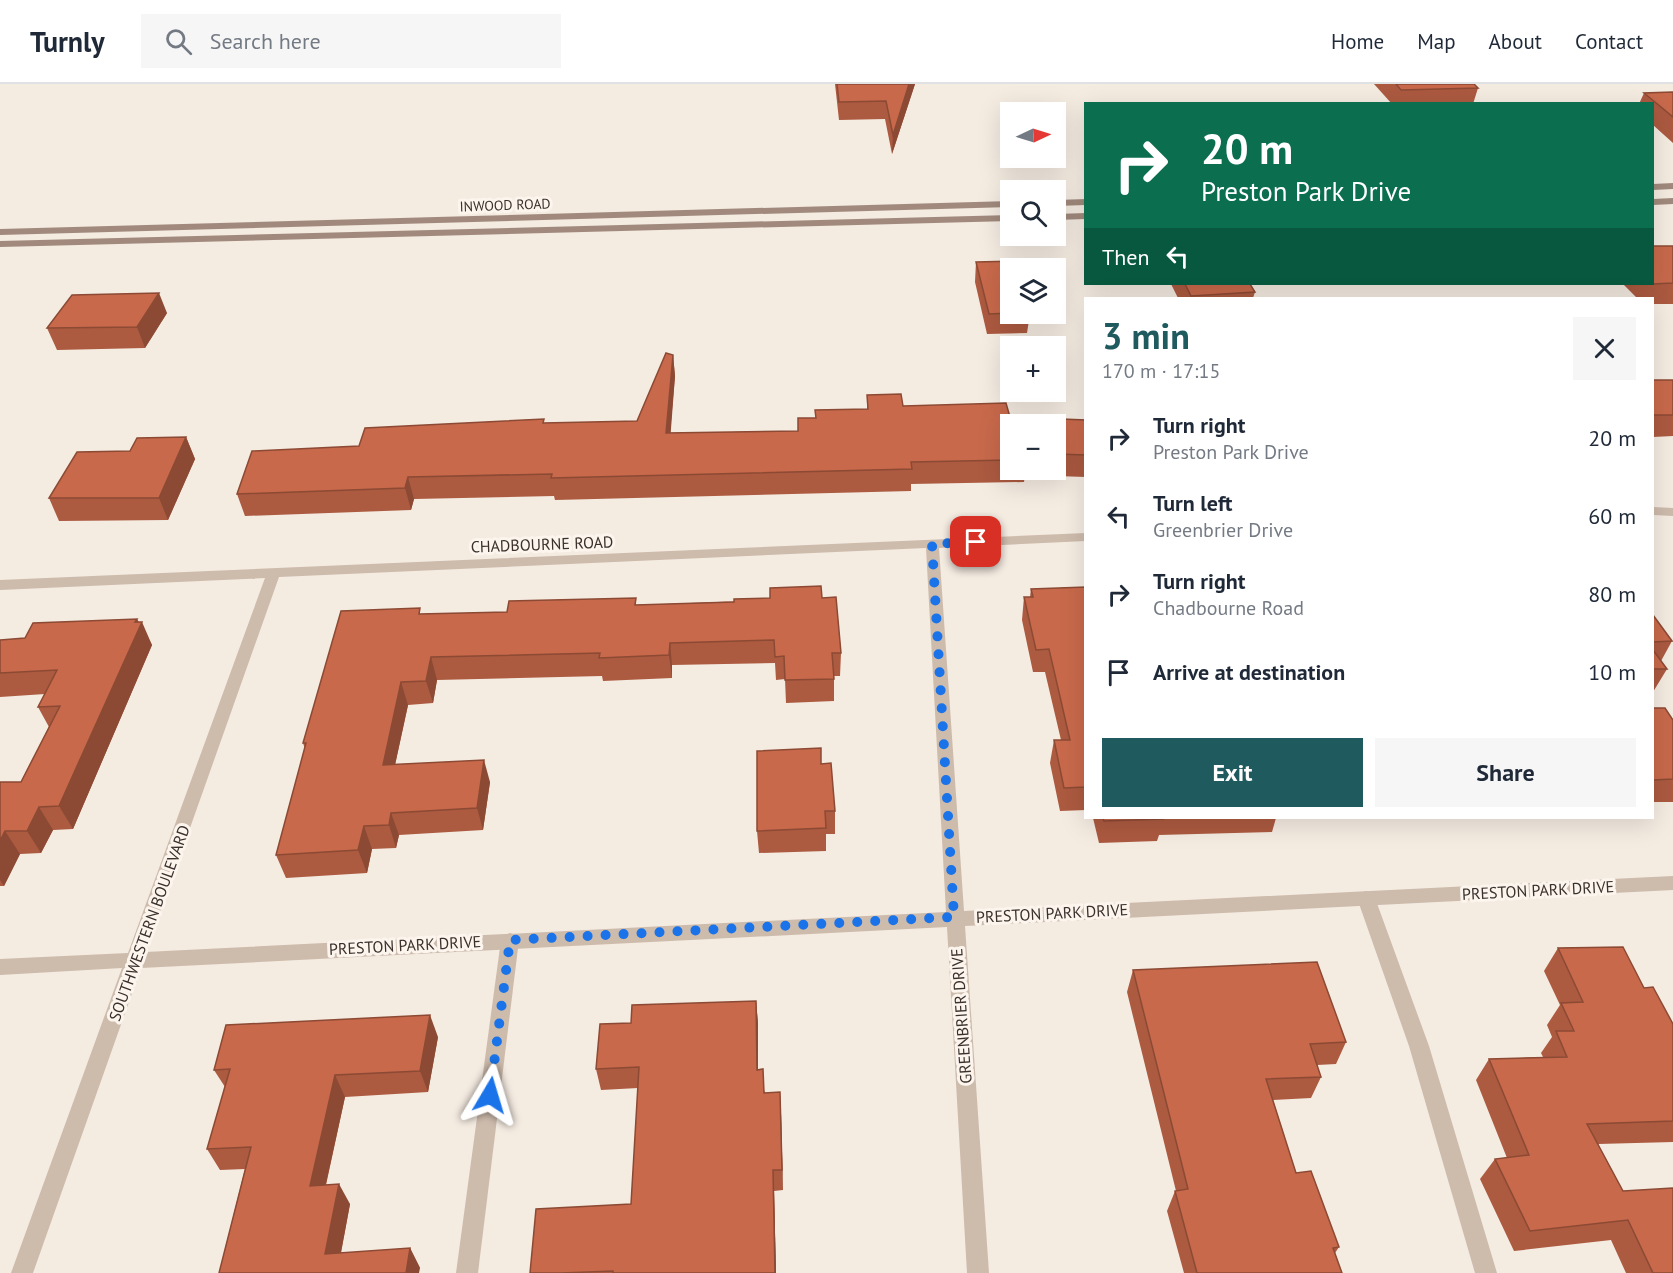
<!DOCTYPE html>
<meta charset="utf-8">
<style>
:root{--surface:#fff;--page:#f6f6f7;--text:#1f2937;--muted:#747a83;--line:#e0e1e3;--accent:#1f5a5e}
body{margin:0;font-family:"PT Sans",sans-serif;background:var(--page);color:var(--text);height:100vh;display:flex;flex-direction:column;font-size:22px;white-space:nowrap}
*{box-sizing:border-box;margin:0}
p{font-size:20px;color:var(--muted)}
.icon{flex:none;width:33px;height:33px;fill:none;stroke:currentColor;stroke-width:2;stroke-linecap:round;stroke-linejoin:round}
.map{position:relative;flex:1;overflow:hidden}
.side{position:absolute;left:1084px;top:213px;width:570px;height:522px;display:flex;flex-direction:column;background:var(--surface);border-radius:0px;box-shadow:0 6px 24px #0002}
.side>*{flex:none}
.hud{position:absolute;left:1084px;top:18px;width:570px;height:183px;border-radius:0px;box-shadow:0 6px 24px #0002;background:#0b6e4f;color:#fff;overflow:hidden}
.needle{width:39px;rotate:86deg}
.fabs{position:absolute;left:1000px;top:18px;display:grid;gap:12px}
.fabs a{display:grid;place-items:center;width:66px;height:66px;border-radius:0px;background:var(--surface);box-shadow:0 6px 24px #0002;font-size:30px}
.pin{position:absolute;display:grid;place-items:center;width:51px;height:51px;color:#fff;margin:-26px;border-radius:12px;box-shadow:0 3px 9px #0006}
.me{position:absolute;width:66px;margin:-33px;rotate:7deg;stroke-linejoin:round;filter:drop-shadow(0 0 4px #0008)}
.turn{display:flex;align-items:center;gap:21px;height:126px;padding:0 18px;font-size:27px}
.turn .icon{width:78px;height:78px;stroke-width:2.5}
.turn b{display:block;font-size:42px;line-height:51px}
.then{display:flex;align-items:center;height:57px;padding:0 18px;background:#0003;gap:12px;font-size:22px}
.round{display:grid;place-items:center;flex:none;width:63px;height:63px;border-radius:0px;background:var(--page)}
.head{display:flex;align-items:center;justify-content:space-between;height:102px;padding:0 18px}
h1{font-size:36px;font-weight:600;line-height:45px;color:var(--accent)}
.button{display:flex;gap:12px;margin-top:auto;padding:12px 18px}
.button a{flex:1;height:69px;border-radius:0px;background:var(--accent);color:#fff;font-size:24px;font-weight:600;line-height:69px;text-align:center}
.button a+a{background:var(--page);color:var(--text)}
ul{padding:0;list-style:none}
li{display:flex;align-items:center;gap:18px;height:78px;padding:0 18px}
li div{flex:1}
li b{display:block;font-size:22px}
li em{font-style:normal}
header{display:flex;align-items:center;gap:36px;box-sizing:border-box;height:84px;padding:0 30px;background:var(--surface);border-bottom:2px solid var(--line)}
header strong{font-size:28px}
nav{display:flex;gap:33px;margin-inline-start:auto;font-size:21px}
.search{width:420px;height:54px;background:var(--page);display:flex;align-items:center;gap:15px;box-sizing:border-box;padding:0 21px;border-radius:0px;color:var(--muted);font-size:22px}
.map>svg:first-child{display:block}
</style>
<header>
<strong>Turnly</strong>
<div class="search"><svg class="icon" aria-label="search" viewBox="0 0 24 24"><circle cx="10" cy="10" r="6"/><path d="M15 15l6 6"/></svg>Search here</div>
<nav><a>Home</a><a>Map</a><a>About</a><a>Contact</a></nav>
</header>
<div class="map">
<svg width="1673" height="1189" viewBox="0 0 1673 1189">
<rect width="100%" height="100%" fill="#f4ebe1"/>
<g fill="none" stroke-linecap="round" stroke-linejoin="round">
<g fill="#cdbbac" fill-rule="evenodd">
<polygon points="1366,807 1372,809 1375,814 1429,962 1497,1189 1475,1189 1409,962 1357,814 1360,809"/>
<polygon points="510,849 516,851 519,856 478,1189 456,1189 501,856 504,851"/>
</g>
<g fill="#cdbbac" fill-rule="evenodd">
<polygon points="1653,423 1673,424 1673,432 1653,431"/>
<path d="M1086,449V457L939,464L964,827L1673,792V806L965,842L989,1189H967L947,843L141,884L33,1189H11L122,884L0,891V875L128,869L265,494L0,506V496ZM926,464L946,828L146,868L279,493Z"/>
</g>
<g fill="#a18a7d" fill-rule="evenodd">
<polygon points="1673,99 1673,105 1653,106 1653,100"/>
<polygon points="1673,114 1673,120 1653,121 1653,115"/>
<polygon points="1086,115 1086,121 1056,122 1056,116"/>
<polygon points="1011,117 1011,123 0,151 0,145"/>
<polygon points="1086,129 1086,135 1056,136 1056,130"/>
<polygon points="1011,131 1011,137 0,163 0,157"/>
</g>
</g>
<g fill="#ac5a40" fill-rule="evenodd">
<polygon points="835,0 915,0 892,70 885,35 839,36"/>
<polygon points="1374,0 1474,0 1478,4 1473,20 1392,20"/>
<polygon points="1673,8 1673,59 1653,41 1653,20 1639,20 1644,9"/>
<polygon points="1673,162 1673,220 1653,220 1653,214 1637,214 1623,200 1653,200"/>
<polygon points="976,178 1011,184 1011,230 1030,230 1027,249 987,250 975,198"/>
<polygon points="1171,200 1250,200 1255,208 1253,214 1178,214"/>
<polygon points="167,229 145,264 57,266 47,244"/>
<path d="M673,271L675,292L670,349L798,347L816,334L815,326L867,325V311L903,322L1010,333L1086,336V393L1025,391L1024,398L911,400V407L555,416L554,412L414,415L411,426L245,432L237,410L359,362L544,335V339L637,337ZM1011,340H1056V386H1011Z"/>
<polygon points="1653,296 1673,296 1673,352 1653,353"/>
<polygon points="186,353 195,375 168,436 59,437 49,414 130,367"/>
<polygon points="1086,503 1086,726 1060,727 1050,679 1054,656 1061,656 1045,588 1033,588 1022,536 1024,513 1030,513 1031,505"/>
<polygon points="822,514 841,569 840,592 834,592 834,617 786,619 785,595 776,596 775,579 672,581 672,594 603,597 602,592 437,596 433,619 408,621 395,681 490,698 483,746 399,751 396,764 372,765 367,789 286,794 276,771 305,665 303,659 422,530 507,528 637,521"/>
<polygon points="1653,531 1672,557 1661,577 1667,585 1653,608"/>
<polygon points="137,535 152,561 73,745 53,746 41,769 20,770 4,802 0,802 0,698 21,698 49,643 38,623 45,610 0,613 0,556 25,554"/>
<polygon points="1653,624 1673,636 1673,718 1653,718"/>
<polygon points="821,680 835,727 835,750 826,750 826,767 759,769 757,747"/>
<polygon points="1093,734 1276,734 1272,748 1159,751 1157,757 1099,759"/>
<polygon points="1558,864 1644,904 1673,940 1673,1058 1598,1060 1623,1107 1673,1189 1626,1189 1611,1156 1514,1167 1480,1095 1495,1075 1507,1074 1476,996 1489,975 1543,973 1541,969 1552,953 1547,941 1560,921 1544,887"/>
<polygon points="1133,886 1346,958 1336,980 1317,981 1321,993 1311,1014 1273,1016 1296,1089 1339,1163 1335,1169 1342,1189 1184,1189 1167,1127 1175,1107 1176,1107 1127,908"/>
<polygon points="756,917 758,939 758,986 765,1009 781,1029 783,1106 774,1107 776,1189 530,1189 631,1120 638,1004 601,1006 596,985 631,939"/>
<polygon points="438,953 428,1008 345,1013 326,1101 350,1120 341,1169 410,1164 420,1184 219,1189 245,1085 220,1086 207,1065 225,1003 214,986"/>
</g>
<g fill="#8c4a34">
<polygon points="909,0 915,0 892,70 893,51"/>
<polygon points="159,209 167,229 145,264 137,243"/>
<polygon points="673,271 675,292 669,371 666,349"/>
<polygon points="186,353 195,375 168,436 159,414"/>
<polygon points="408,393 414,415 411,426 405,404"/>
<polygon points="137,535 140,542 142,538 152,561 73,745 59,722"/>
<polygon points="670,559 672,581 672,594 669,571"/>
<polygon points="431,573 437,596 433,619 426,597"/>
<polygon points="401,598 408,621 390,704 383,681"/>
<polygon points="484,676 490,698 483,746 477,724"/>
<polygon points="39,723 53,746 41,769 27,747"/>
<polygon points="391,729 399,751 396,764 389,741"/>
<polygon points="364,742 372,765 367,789 358,766"/>
<polygon points="5,747 20,770 4,802 0,796 0,757"/>
<polygon points="756,917 758,939 758,1007 757,986"/>
<polygon points="430,931 438,953 428,1008 420,987"/>
<polygon points="335,991 345,1013 321,1122 310,1102"/>
<polygon points="780,1008 781,1029 783,1106 782,1086"/>
<polygon points="773,1086 774,1107 776,1189 775,1189"/>
<polygon points="339,1100 350,1120 337,1189 325,1170"/>
<polygon points="410,1164 420,1184 419,1189 406,1189"/>
</g>
<g fill="#c8694b" stroke="#8c4a34" stroke-width="1.5">
<polygon points="837,0 909,0 893,51 886,17 839,18"/>
<polygon points="1396,0 1474,0 1478,4 1401,6"/>
<polygon points="1673,8 1673,33 1644,9"/>
<polygon points="1653,162 1673,162 1673,199 1652,200 1653,200"/>
<polygon points="1019,177 1021,184 1011,184 1011,229 989,230 976,178"/>
<polygon points="1185,200 1250,200 1255,208 1191,212"/>
<polygon points="159,209 137,243 47,244 72,211"/>
<polygon points="666,269 673,271 666,349 798,347 798,334 816,334 815,326 868,325 867,311 901,310 903,322 1006,319 1010,333 1086,336 1086,371 1056,370 1056,340 1011,340 1011,376 911,378 912,385 551,394 552,390 408,393 405,404 237,410 252,367 359,362 365,344 544,335 543,339 637,337"/>
<rect x="1653" y="296" width="20" height="35"/>
<polygon points="186,353 159,414 49,414 77,368 130,367 137,354"/>
<polygon points="821,502 822,514 836,513 841,569 832,569 834,595 785,596 784,572 775,573 774,556 670,559 669,571 599,574 600,569 431,573 426,597 401,598 383,681 484,676 477,724 391,729 389,741 364,742 358,766 276,771 306,659 303,659 341,527 420,524 419,530 507,528 509,517 636,514 635,521 734,518 734,515 770,514 770,504"/>
<polygon points="1086,503 1086,703 1064,704 1054,656 1070,656 1049,565 1036,566 1024,513 1033,513 1031,505"/>
<polygon points="1653,531 1672,557 1653,558"/>
<polygon points="137,535 135,538 142,538 59,722 39,723 27,747 5,747 0,757 0,698 21,698 60,622 38,623 57,586 0,589 0,556 25,554 33,539"/>
<polygon points="1653,566 1667,585 1653,585"/>
<polygon points="1653,624 1665,624 1673,636 1673,695 1653,696"/>
<polygon points="821,664 821,680 831,679 835,727 825,727 826,744 757,747 757,667"/>
<polygon points="1103,734 1162,734 1163,735 1104,737"/>
<polygon points="1623,863 1644,904 1653,903 1673,940 1673,1037 1587,1040 1623,1107 1673,1104 1673,1189 1653,1189 1628,1136 1530,1147 1495,1075 1529,1071 1489,975 1567,973 1556,947 1574,947 1561,919 1583,918 1558,864"/>
<polygon points="1317,878 1346,958 1310,960 1321,993 1266,995 1296,1089 1311,1087 1339,1163 1333,1164 1342,1189 1197,1189 1175,1107 1188,1105 1133,886"/>
<polygon points="756,917 757,986 763,985 764,1009 780,1008 782,1086 773,1086 775,1189 613,1189 613,1187 561,1189 530,1189 536,1125 631,1120 639,983 596,985 600,940 631,939 632,921"/>
<polygon points="430,931 420,987 335,991 310,1102 339,1100 325,1170 410,1164 406,1189 219,1189 251,1063 207,1065 230,985 214,986 226,941"/>
</g>
<g fill="none" stroke-linecap="round" stroke-linejoin="round">
<polyline stroke="#1a73e8" stroke-width="10" stroke-dasharray="0 18" points="490,1011 510,856 954,833 932,460 976,458"/>
</g>
<g text-anchor="middle" dominant-baseline="central" stroke-width="6" stroke-linejoin="round" paint-order="stroke">
<g font-size="14" fill="#3b302b" stroke="#fbf5ee">
<text transform="translate(505 121) rotate(-2)">INWOOD ROAD</text>
</g>
<g font-size="16" fill="#3b302b" stroke="#fbf5ee">
<text transform="translate(542 460) rotate(-2)">CHADBOURNE ROAD</text>
<text transform="translate(1538 806) rotate(-3)">PRESTON PARK DRIVE</text>
<text transform="translate(1052 829) rotate(-3)">PRESTON PARK DRIVE</text>
<text transform="translate(149 839) rotate(-70)">SOUTHWESTERN BOULEVARD</text>
<text transform="translate(405 861) rotate(-3)">PRESTON PARK DRIVE</text>
<text transform="translate(961 932) rotate(-94)">GREENBRIER DRIVE</text>
</g>
</g>
</svg>
<div class="fabs">
<a><svg class="needle" viewBox="-14 -14 28 28"><path d="M0-13l5 13h-10z" fill="#e53935"/><path d="M0 13l5-13h-10z" fill="#747a83"/></svg></a>
<a><svg class="icon" aria-label="search" viewBox="0 0 24 24"><circle cx="10" cy="10" r="6"/><path d="M15 15l6 6"/></svg></a>
<a><svg class="icon" aria-label="layers" viewBox="0 0 24 24"><path d="M12 4l9 5-9 5-9-5zM3 14l9 5 9-5"/></svg></a>
<a>+</a>
<a>−</a>
</div>
<div class="pin" style="left:976px;top:458px;background:#d93025"><svg class="icon" aria-label="arrive" viewBox="0 0 24 24"><path d="M6 21V4h12l-3 4 3 4H6"/></svg></div>
<svg class="me" style="left:490px;top:1011px" viewBox="-20 -20 40 40"><path d="M0-17L14 15 0 8-14 15z" fill="#1a73e8" stroke="#fff" stroke-width="4"/></svg>
<div class="hud">
<div class="turn"><svg class="icon" aria-label="right" viewBox="0 0 24 24"><path d="M7 20v-9h11M14 6l5 5-5 5"/></svg><div><b>20 m</b>Preston Park Drive</div></div>
<div class="then">Then<svg class="icon" aria-label="left" viewBox="0 0 24 24"><path d="M17 20v-9H6M10 6l-5 5 5 5"/></svg></div>
</div>
<section class="side">
<div class="head"><div><h1>3 min</h1><p>170 m · 17:15</p></div><a class="round"><svg class="icon" aria-label="close" viewBox="0 0 24 24"><path d="M6 6l12 12M18 6L6 18"/></svg></a></div>
<ul>
<li><svg class="icon" aria-label="right" viewBox="0 0 24 24"><path d="M7 20v-9h11M14 6l5 5-5 5"/></svg><div><b>Turn right</b><p>Preston Park Drive</p></div><em>20 m</em></li>
<li><svg class="icon" aria-label="left" viewBox="0 0 24 24"><path d="M17 20v-9H6M10 6l-5 5 5 5"/></svg><div><b>Turn left</b><p>Greenbrier Drive</p></div><em>60 m</em></li>
<li><svg class="icon" aria-label="right" viewBox="0 0 24 24"><path d="M7 20v-9h11M14 6l5 5-5 5"/></svg><div><b>Turn right</b><p>Chadbourne Road</p></div><em>80 m</em></li>
<li><svg class="icon" aria-label="arrive" viewBox="0 0 24 24"><path d="M6 21V4h12l-3 4 3 4H6"/></svg><div><b>Arrive at destination</b></div><em>10 m</em></li>
</ul>
<div class="button"><a>Exit</a><a>Share</a></div>
</section>
</div>
